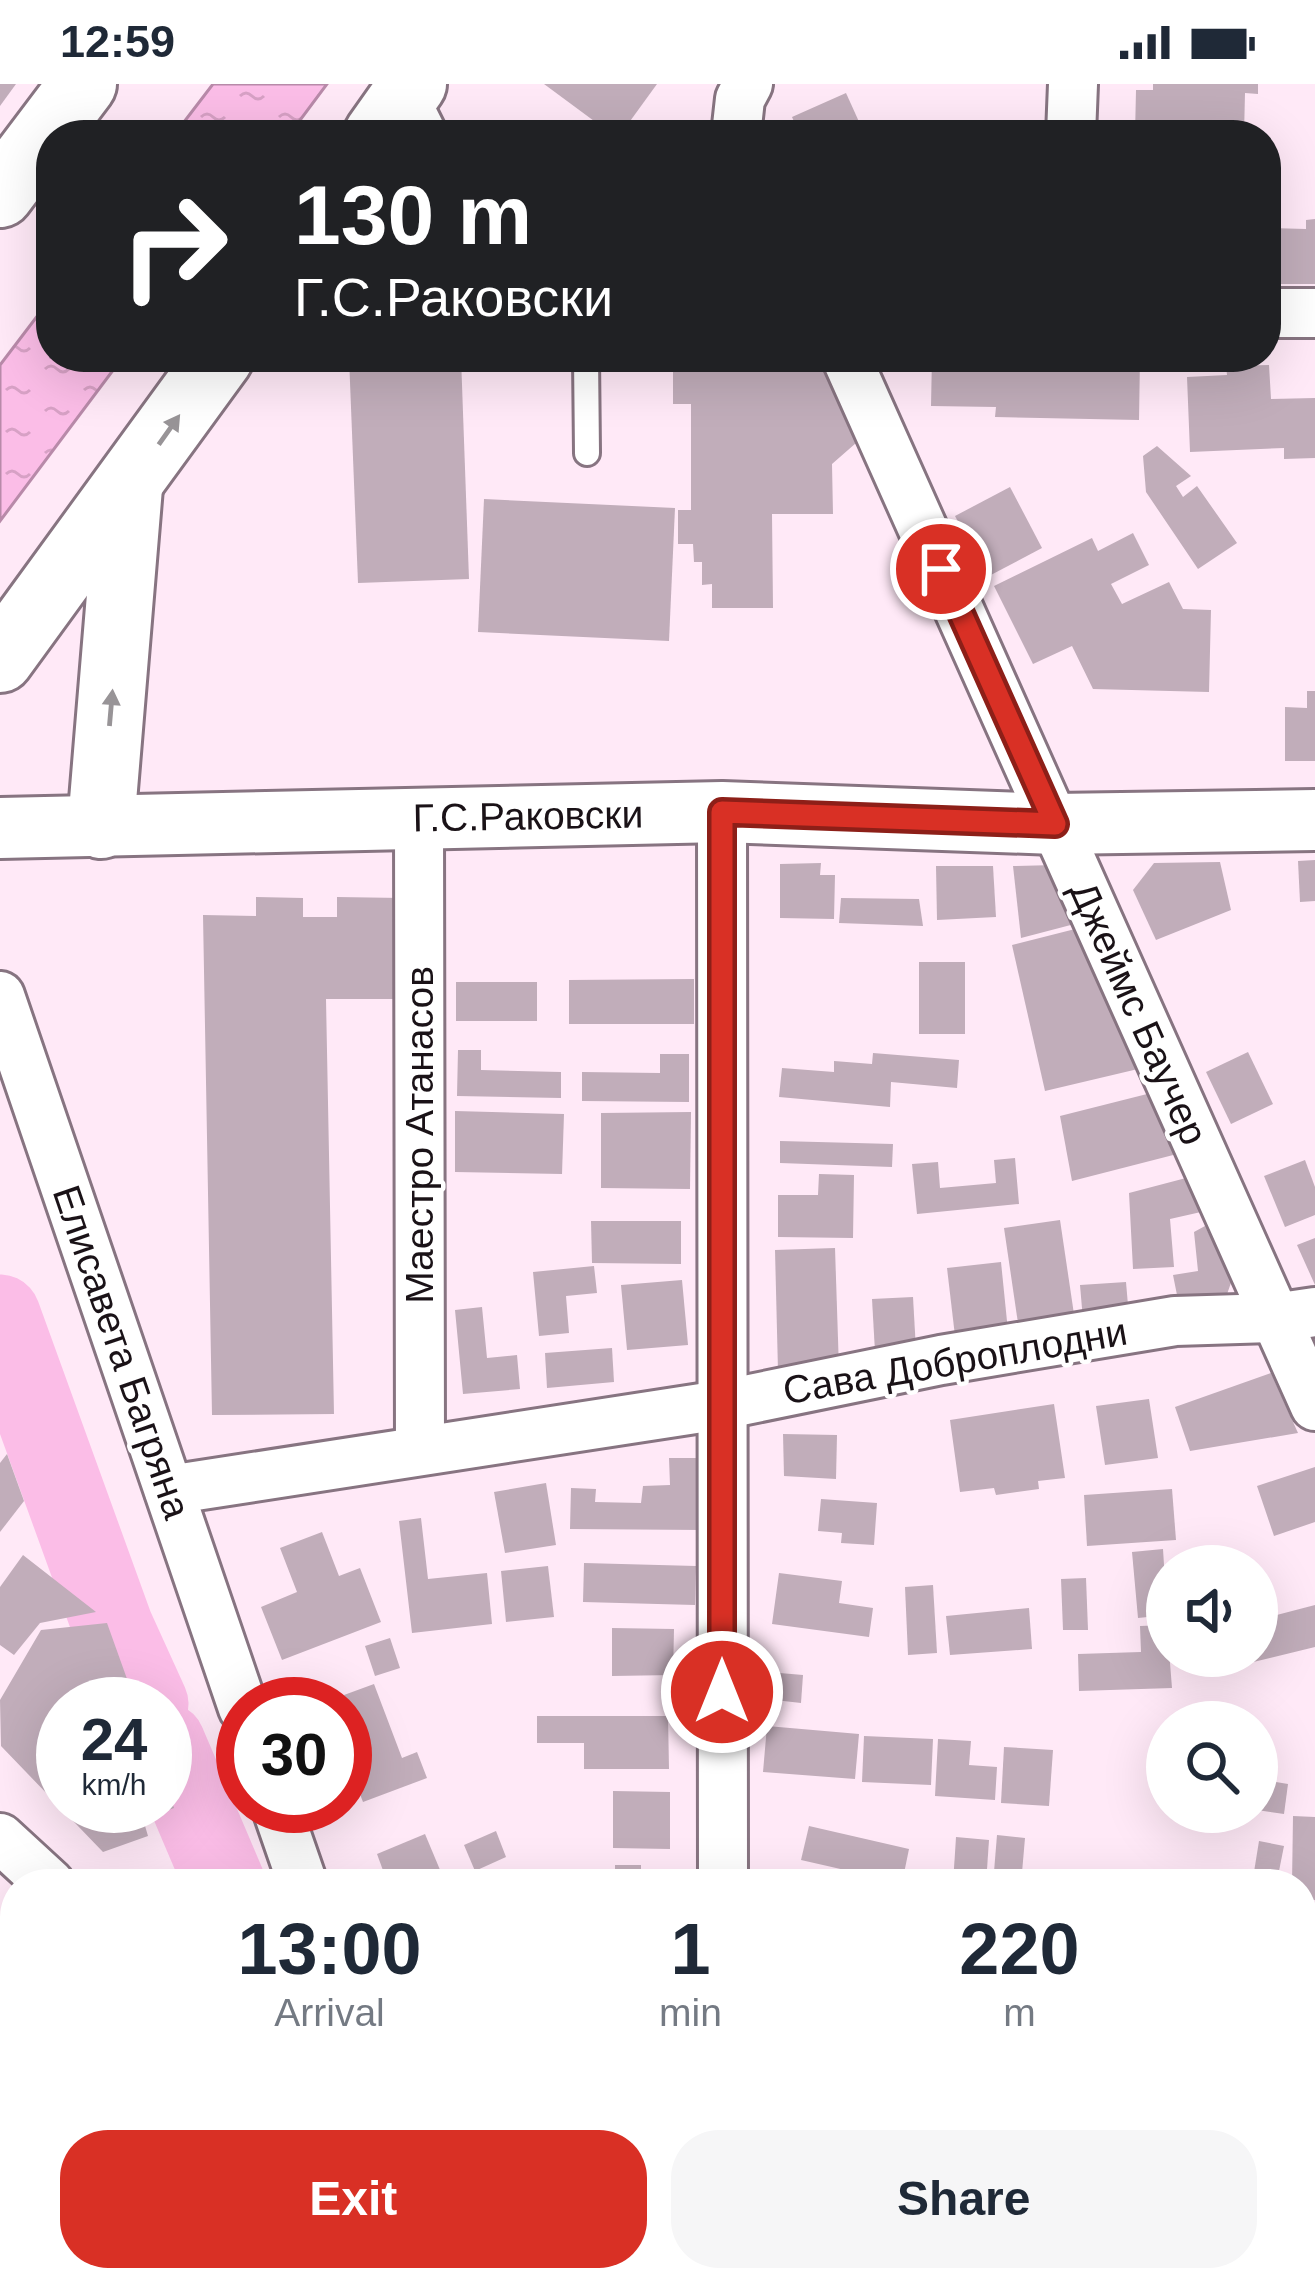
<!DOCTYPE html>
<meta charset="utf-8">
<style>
:root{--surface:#fff;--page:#f6f6f7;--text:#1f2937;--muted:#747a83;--accent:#d93025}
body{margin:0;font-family:Helvetica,sans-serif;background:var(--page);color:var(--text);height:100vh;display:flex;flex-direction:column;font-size:45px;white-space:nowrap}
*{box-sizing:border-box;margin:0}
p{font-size:39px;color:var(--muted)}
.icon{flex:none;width:66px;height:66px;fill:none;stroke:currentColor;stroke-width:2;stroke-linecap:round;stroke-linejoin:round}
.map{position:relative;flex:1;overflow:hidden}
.drawer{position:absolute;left:0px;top:1785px;width:1317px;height:423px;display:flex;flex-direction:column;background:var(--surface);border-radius:48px 48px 0 0;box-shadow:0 12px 48px #0002}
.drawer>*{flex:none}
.guide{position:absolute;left:36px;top:36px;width:1245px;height:252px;border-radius:48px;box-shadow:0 12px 48px #0002;background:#202124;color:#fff;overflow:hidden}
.buttons{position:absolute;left:1146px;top:1461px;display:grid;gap:24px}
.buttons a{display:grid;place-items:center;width:132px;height:132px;border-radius:50%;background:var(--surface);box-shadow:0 12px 48px #0002;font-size:60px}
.speed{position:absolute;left:36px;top:1593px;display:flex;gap:24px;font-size:60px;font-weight:700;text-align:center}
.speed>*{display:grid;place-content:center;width:156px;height:156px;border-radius:50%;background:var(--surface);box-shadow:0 12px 48px #0002;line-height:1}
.speed small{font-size:30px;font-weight:400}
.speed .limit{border:18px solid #d22;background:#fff;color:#111}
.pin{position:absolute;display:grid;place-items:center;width:102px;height:102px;color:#fff;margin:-51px;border:6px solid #fff;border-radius:50%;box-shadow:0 3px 12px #0007}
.me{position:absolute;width:132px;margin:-66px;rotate:0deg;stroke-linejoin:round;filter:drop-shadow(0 0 9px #0008)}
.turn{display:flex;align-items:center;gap:42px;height:252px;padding:0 60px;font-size:54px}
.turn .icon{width:156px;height:156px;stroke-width:2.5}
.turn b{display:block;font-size:84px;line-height:102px}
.eta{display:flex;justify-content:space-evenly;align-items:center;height:204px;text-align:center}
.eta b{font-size:72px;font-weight:800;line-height:84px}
.action{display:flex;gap:24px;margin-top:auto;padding:24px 60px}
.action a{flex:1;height:138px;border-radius:48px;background:var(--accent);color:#fff;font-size:48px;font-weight:800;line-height:138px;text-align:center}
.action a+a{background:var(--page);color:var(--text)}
.status{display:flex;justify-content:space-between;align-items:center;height:84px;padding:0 60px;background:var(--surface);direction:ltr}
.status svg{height:33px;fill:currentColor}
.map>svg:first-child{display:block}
</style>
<div class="status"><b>12:59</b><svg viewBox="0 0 49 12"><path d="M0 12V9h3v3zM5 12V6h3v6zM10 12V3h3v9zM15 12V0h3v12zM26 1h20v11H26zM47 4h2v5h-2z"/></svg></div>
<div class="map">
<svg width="1315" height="2207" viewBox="0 0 1315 2207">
<defs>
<pattern id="water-ripples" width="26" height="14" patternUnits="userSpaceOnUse" patternTransform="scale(3)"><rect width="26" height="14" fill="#fbbde7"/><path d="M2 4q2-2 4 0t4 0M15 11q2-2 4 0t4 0" fill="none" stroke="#d7a1c5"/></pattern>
</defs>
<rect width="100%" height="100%" fill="#ffe9f7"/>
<g fill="url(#water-ripples)" stroke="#b88aa9" stroke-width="3">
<polygon points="213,0 327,0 289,51 174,51"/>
<polygon points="51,214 51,273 123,273 0,437 0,281"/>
</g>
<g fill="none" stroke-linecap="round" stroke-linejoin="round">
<g stroke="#fbbde7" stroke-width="81">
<polyline points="0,1231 113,1543 148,1620"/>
<polyline points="165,1659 225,1800"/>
<polyline points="365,2193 370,2207"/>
</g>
</g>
<g fill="#c1adba">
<polygon points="0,0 16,0 0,22"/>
<polygon points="544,0 657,0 620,51 613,51"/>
<polygon points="1153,0 1258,0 1258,10 1245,9 1244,51 1135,51 1136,6 1153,6"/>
<polygon points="846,9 865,51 800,51 792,33"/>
<polygon points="1315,135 1315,200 1266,200 1266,144 1306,145 1306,136"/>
<polygon points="349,273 461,273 469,495 358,499"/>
<polygon points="932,273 1140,273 1139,336 995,333 996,323 931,322"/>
<polygon points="673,279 834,280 833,305 856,305 856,359 832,380 833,430 772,430 773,524 712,524 712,500 702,501 702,478 694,478 693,460 678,460 678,426 691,426 691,320 673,320"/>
<polygon points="1269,281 1271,315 1315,314 1315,374 1284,375 1284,364 1190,368 1187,293 1227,291 1226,282"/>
<polygon points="1157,362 1191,392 1176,402 1183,413 1197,402 1237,459 1198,485 1146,408 1143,372"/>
<polygon points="1010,403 1042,464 987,493 955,432"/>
<polygon points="484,415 675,424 669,557 478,548"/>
<polygon points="1133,449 1149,481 1111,500 1122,520 1169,498 1183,525 1211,526 1209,608 1093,605 1072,562 1033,580 994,502 1092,454 1098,467"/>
<polygon points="1307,607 1315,607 1315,677 1285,677 1285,623 1307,624"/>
<polygon points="1315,776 1315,817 1300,818 1298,777"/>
<polygon points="1220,778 1231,826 1156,856 1133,806 1154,779"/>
<polygon points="821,779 820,791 835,791 834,835 780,834 780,780"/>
<polygon points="1055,781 1086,837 1021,854 1013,782"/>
<polygon points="936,782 993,782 996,833 937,836"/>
<polygon points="256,813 303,814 303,833 337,833 337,813 402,814 401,915 326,915 334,1330 212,1331 203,831 256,832"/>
<polygon points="841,814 919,815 923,842 839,839"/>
<polygon points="1087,842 1138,985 1045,1007 1012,861"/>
<rect x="919" y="878" width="46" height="72"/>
<polygon points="694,895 694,940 569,940 569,896"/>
<rect x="456" y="898" width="81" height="39"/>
<polygon points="458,966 481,966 481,986 561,988 561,1014 457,1012"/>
<polygon points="1248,968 1273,1020 1231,1040 1206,988"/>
<polygon points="873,969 959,976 957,1004 891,998 890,1023 779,1013 782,984 834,988 834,977 872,980"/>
<polygon points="660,970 689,970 689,1018 582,1017 582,988 660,989"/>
<polygon points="1155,1008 1181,1069 1072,1097 1060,1032"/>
<polygon points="455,1027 564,1030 562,1090 455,1088"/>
<polygon points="691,1028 690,1105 601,1104 601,1029"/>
<polygon points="780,1057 893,1060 892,1083 780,1079"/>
<polygon points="1015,1074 1019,1120 917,1130 912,1080 938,1078 940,1104 996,1099 994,1076"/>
<polygon points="1305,1076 1315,1103 1315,1131 1285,1143 1264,1092"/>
<polygon points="819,1090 854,1091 853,1154 778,1153 778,1111 818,1111"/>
<polygon points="1186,1094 1201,1128 1170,1135 1174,1183 1133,1185 1129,1109"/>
<polygon points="1060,1136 1075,1237 1019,1246 1004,1144"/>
<polygon points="591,1137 681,1137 681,1180 592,1179"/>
<polygon points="1205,1142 1232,1196 1226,1213 1179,1221 1173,1191 1198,1187 1194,1148"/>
<polygon points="1315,1154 1315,1201 1297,1161"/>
<polygon points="835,1164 839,1285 778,1287 775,1166"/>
<polygon points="1001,1178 1008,1247 955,1252 947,1184"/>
<polygon points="594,1182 597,1209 566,1212 569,1249 539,1252 533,1188"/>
<polygon points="682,1196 688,1261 627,1266 621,1201"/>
<polygon points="1126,1198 1129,1233 1083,1236 1080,1201"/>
<polygon points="913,1213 916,1266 875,1268 872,1215"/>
<polygon points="482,1223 487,1274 517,1271 520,1305 463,1310 455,1226"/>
<polygon points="612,1264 614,1298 547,1304 545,1269"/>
<polygon points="1271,1289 1298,1349 1190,1367 1175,1323"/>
<polygon points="1149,1315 1158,1374 1105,1381 1096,1322"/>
<polygon points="1054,1320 1065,1394 1038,1397 1039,1405 1017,1408 996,1411 994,1404 960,1408 950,1336"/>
<polygon points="783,1350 837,1351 836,1395 784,1392"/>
<polygon points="7,1370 24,1417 0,1448 0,1379"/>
<polygon points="669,1374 702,1374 702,1446 570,1445 571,1404 596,1405 595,1418 641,1419 643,1402 670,1401"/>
<polygon points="1315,1383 1315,1438 1274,1452 1257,1402"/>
<polygon points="546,1399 556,1461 505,1469 494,1408"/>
<polygon points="1172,1405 1176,1456 1087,1462 1084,1411"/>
<polygon points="821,1415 877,1419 874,1461 841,1459 842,1449 818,1447"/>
<polygon points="421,1434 428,1495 487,1489 492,1540 412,1549 399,1437"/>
<polygon points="322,1448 339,1492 360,1484 381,1538 282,1576 261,1523 297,1508 280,1464"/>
<polygon points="1163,1465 1167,1531 1138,1534 1132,1468"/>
<polygon points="23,1471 96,1528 40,1539 14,1571 0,1561 0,1503"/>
<polygon points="584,1479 696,1482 695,1521 583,1518"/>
<polygon points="548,1482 554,1533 506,1538 501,1487"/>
<polygon points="779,1489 842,1497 839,1519 873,1524 869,1553 772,1540"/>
<polygon points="1086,1494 1088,1546 1063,1546 1061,1495"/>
<polygon points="933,1501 937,1569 908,1571 905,1503"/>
<polygon points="1315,1521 1315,1563 1212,1588 1211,1572 1257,1572 1257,1536"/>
<polygon points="1029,1524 1032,1565 950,1571 946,1532"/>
<polygon points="107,1539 136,1620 63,1620 63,1722 165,1722 166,1700 174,1724 143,1735 148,1752 103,1768 1,1662 0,1616 41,1546"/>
<polygon points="1167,1541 1172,1604 1079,1607 1078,1570 1141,1568 1140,1542"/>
<polygon points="612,1544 674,1545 673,1591 612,1592"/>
<polygon points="390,1554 400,1584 375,1592 365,1562"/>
<polygon points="768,1588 803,1591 801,1619 766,1615"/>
<polygon points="374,1600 402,1674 417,1668 427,1694 363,1718 345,1671 345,1625 349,1624 344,1611"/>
<polygon points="537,1632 668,1632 669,1685 584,1685 584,1659 537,1659"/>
<polygon points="767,1642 859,1650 855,1695 763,1688"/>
<polygon points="864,1652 933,1655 931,1701 862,1698"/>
<polygon points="938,1655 971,1657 969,1681 997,1683 995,1716 935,1712"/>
<polygon points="1004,1663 1053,1666 1049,1722 1001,1719"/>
<polygon points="1257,1695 1288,1700 1284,1730 1257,1726"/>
<polygon points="613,1707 670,1708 670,1765 613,1764"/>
<polygon points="1293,1732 1315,1733 1315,1816 1302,1816 1302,1800 1292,1800"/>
<polygon points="809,1742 909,1765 902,1799 801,1776"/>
<polygon points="496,1747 506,1773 475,1787 464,1761"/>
<polygon points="425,1750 443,1793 426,1800 388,1800 377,1770"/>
<polygon points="997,1751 1025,1754 1021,1800 993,1800"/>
<polygon points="956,1753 989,1756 986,1800 953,1800"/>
<polygon points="1259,1757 1284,1762 1278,1792 1254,1788"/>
<polygon points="615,1781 641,1781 641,1790 667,1790 667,1800 615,1800"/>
<polygon points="0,1972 15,1996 15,2031 0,2040"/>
<polygon points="1302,2030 1315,2032 1312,2107 1302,2106"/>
<polygon points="15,2082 15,2179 0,2145 0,2088"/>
<polygon points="1302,2142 1315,2148 1315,2207 1285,2193 1302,2193"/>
<polygon points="525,2193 597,2193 601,2207 530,2207"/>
<polygon points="752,2193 784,2193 773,2207 754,2207"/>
<polygon points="796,2193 901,2193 908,2199 927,2196 928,2207 788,2207"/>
<polygon points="1013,2193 1056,2196 1187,2193 1183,2207 1015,2207"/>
</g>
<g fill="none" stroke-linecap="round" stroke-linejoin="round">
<defs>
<g id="service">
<polyline points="415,9 436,51"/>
<polyline points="586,273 587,369"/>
<polyline points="0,1882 15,1895"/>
</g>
<g id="minor">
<polyline points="736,51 740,15 748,0"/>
<polyline points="1071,51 1073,0"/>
<polyline points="1266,229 1315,229"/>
<polyline points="846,273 1315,1322"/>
<polyline points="722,728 723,1800"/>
<polyline points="419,735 420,1366"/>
<polyline points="0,912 243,1624"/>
<polyline points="169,1406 721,1321 941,1276 1175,1237 1274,1234 1315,1228"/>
<polyline points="276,1722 303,1800"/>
<polyline points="0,1754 50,1800"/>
<polyline points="1302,1995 1315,1997"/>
<polyline points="291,2193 296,2207"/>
<polyline points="439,2193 444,2207"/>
<polyline points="962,2193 962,2207"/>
</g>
<polyline id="tertiary" points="0,744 722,728 1055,740 1315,736"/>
<g id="secondary">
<polyline points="377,51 413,0"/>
<polyline points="0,110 83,0"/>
<polyline points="0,575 220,273"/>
<polyline points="101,741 129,403"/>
</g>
</defs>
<use href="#service" stroke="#877481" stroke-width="30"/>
<use href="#minor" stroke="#877481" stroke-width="54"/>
<use href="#tertiary" stroke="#877481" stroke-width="66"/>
<use href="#secondary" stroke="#877481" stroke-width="72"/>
<use href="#service" stroke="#fff" stroke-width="24"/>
<use href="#minor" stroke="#fff" stroke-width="48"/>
<use href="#tertiary" stroke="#fff" stroke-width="60"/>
<use href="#secondary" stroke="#fff" stroke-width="66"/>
</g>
<defs><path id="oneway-solid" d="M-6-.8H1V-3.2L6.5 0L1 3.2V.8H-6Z" transform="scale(3)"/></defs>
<g fill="#989497">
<use href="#oneway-solid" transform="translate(169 346) rotate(-55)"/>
<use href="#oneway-solid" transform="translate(111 624) rotate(-85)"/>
</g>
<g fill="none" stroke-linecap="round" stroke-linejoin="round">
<defs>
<polyline id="route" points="722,1608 722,728 1055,740 941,485"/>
</defs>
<use href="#route" stroke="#8d1f18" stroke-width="30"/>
<use href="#route" stroke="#d93025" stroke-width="21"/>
</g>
<g text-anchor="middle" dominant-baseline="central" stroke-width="9" stroke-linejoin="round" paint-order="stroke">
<g font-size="39" fill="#1a1217" stroke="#fff">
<text transform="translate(528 732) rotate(-1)">Г.С.Раковски</text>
<text transform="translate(1139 929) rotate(66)">Джеймс Баучер</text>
<text transform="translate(419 1051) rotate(-90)">Маестро Атанасов</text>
<text transform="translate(122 1268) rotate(71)">Елисавета Багряна</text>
<text transform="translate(955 1277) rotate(-10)">Сава Доброплодни</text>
</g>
</g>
</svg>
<div class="buttons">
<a><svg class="icon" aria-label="sound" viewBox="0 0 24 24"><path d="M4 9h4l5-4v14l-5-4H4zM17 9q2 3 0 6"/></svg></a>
<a><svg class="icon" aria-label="search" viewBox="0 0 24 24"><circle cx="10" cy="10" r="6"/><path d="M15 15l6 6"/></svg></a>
</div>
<div class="speed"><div>24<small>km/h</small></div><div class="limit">30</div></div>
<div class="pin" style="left:941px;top:485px;background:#d93025"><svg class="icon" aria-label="arrive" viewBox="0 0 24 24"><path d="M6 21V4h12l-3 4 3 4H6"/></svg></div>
<svg class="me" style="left:722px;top:1608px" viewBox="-20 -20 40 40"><circle r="17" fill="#d93025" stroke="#fff" stroke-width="3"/><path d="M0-11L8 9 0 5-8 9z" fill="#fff"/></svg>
<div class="guide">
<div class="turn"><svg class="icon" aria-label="right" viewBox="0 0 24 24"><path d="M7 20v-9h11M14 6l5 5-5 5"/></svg><div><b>130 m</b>Г.С.Раковски</div></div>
</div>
<section class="drawer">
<div class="eta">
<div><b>13:00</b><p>Arrival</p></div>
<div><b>1</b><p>min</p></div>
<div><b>220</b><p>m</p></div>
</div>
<div class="action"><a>Exit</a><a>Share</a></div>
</section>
</div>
